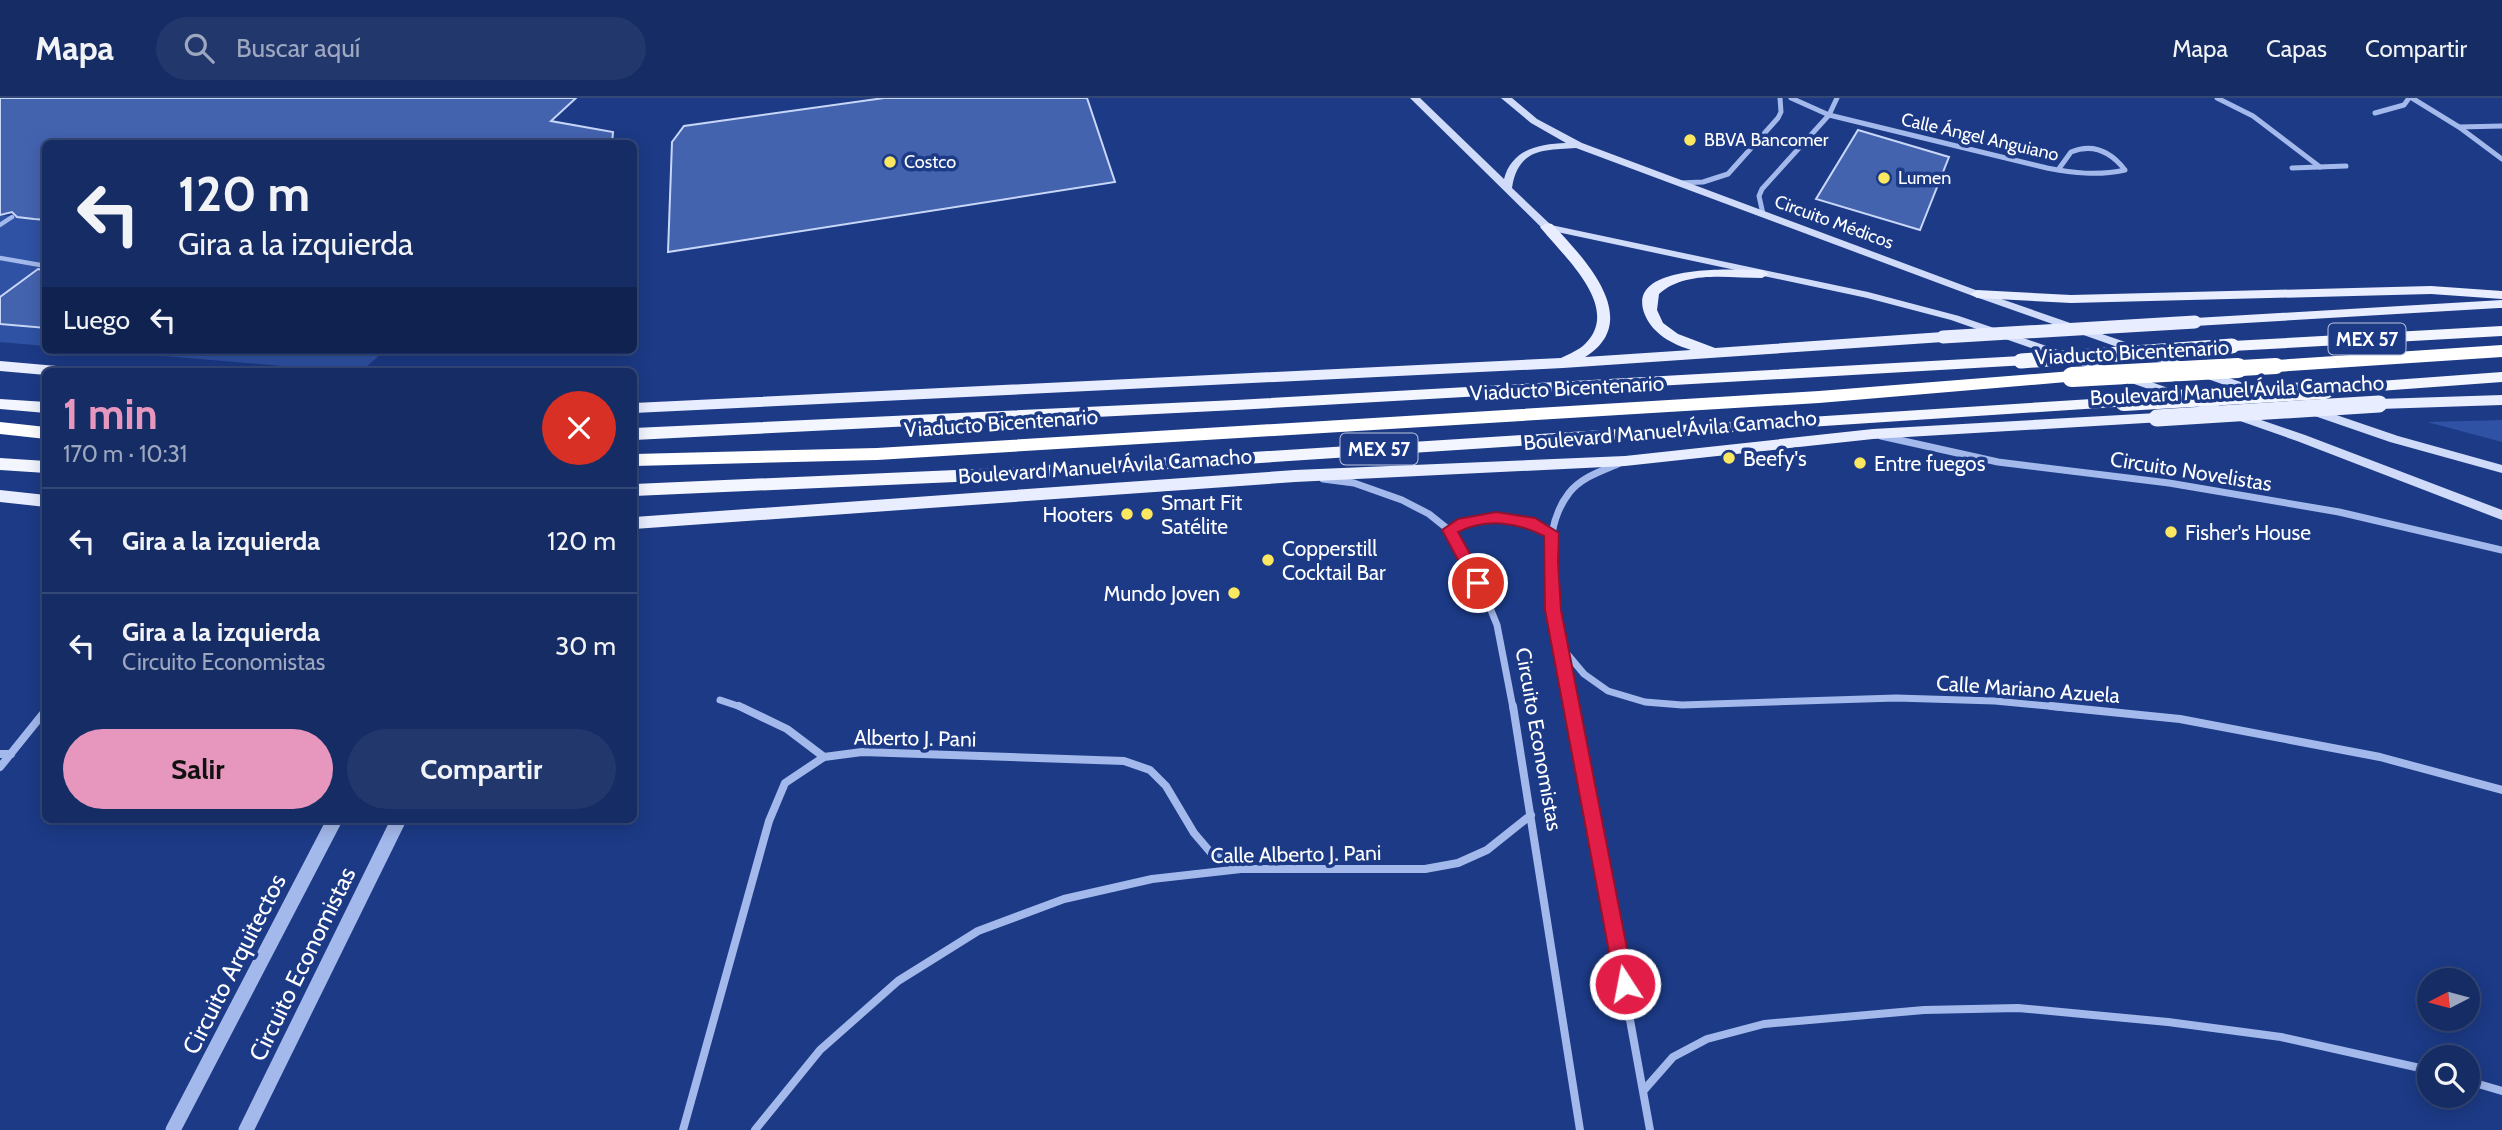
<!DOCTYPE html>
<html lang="es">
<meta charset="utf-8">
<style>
:root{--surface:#152c64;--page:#22386d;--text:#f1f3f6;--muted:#9da7bf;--line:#344878;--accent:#e797bd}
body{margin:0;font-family:Cabin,sans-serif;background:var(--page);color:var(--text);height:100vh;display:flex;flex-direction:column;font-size:26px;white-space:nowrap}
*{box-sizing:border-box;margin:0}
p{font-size:23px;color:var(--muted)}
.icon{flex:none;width:38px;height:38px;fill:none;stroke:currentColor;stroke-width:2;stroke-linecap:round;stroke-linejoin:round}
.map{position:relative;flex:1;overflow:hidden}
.drawer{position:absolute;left:42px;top:270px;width:595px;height:455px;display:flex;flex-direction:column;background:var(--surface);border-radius:10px;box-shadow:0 4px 18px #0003,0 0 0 2px var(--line)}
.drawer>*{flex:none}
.top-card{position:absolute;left:42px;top:42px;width:595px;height:214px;border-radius:10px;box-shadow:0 4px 18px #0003,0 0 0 2px var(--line);background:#152c64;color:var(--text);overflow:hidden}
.needle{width:46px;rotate:264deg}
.controls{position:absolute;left:2417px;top:870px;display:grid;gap:14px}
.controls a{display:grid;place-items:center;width:63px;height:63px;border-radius:50%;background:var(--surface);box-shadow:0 4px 18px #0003,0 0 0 2px var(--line);font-size:35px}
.pin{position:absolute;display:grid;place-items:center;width:60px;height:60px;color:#fff;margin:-30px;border:4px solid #fff;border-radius:50%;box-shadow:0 2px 7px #0007}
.me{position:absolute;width:77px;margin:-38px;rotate:349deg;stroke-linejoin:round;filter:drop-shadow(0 0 5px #0008)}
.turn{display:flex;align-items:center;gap:24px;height:147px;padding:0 21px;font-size:32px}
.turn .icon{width:91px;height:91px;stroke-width:2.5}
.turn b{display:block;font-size:49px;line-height:60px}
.then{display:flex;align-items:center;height:66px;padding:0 21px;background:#0003;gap:14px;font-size:26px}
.round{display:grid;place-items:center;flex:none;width:74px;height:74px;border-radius:37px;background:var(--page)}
.headline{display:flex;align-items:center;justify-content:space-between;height:119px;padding:0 21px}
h1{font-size:42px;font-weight:800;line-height:52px;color:var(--accent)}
.button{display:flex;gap:14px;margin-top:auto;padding:14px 21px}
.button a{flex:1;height:80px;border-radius:42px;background:var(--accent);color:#111;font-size:28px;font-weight:800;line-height:80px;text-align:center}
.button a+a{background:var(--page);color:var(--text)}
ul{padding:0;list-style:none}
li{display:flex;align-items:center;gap:21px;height:105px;padding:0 21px;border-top:2px solid var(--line)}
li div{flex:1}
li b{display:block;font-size:26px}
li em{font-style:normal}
header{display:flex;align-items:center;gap:42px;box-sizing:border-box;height:98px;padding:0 35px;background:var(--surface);border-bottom:2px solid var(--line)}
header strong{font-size:33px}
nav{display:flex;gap:38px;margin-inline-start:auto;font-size:24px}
.search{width:490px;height:63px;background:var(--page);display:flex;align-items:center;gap:18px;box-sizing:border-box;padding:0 24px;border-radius:38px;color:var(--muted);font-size:26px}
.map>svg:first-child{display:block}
</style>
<header>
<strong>Mapa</strong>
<div class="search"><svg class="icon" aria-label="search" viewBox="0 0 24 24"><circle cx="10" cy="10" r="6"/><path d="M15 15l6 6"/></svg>Buscar aquí</div>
<nav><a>Mapa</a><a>Capas</a><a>Compartir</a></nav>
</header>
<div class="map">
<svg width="2502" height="1032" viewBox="0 0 2502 1032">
<rect width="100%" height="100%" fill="#1c3a86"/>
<g fill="#2f52a4">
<polygon points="0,117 45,122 45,248 0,244"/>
<polygon points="92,252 385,252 362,273 342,273"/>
<polygon points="2502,322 2502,344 2427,324"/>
</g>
<g fill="#4463af" stroke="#c8d7f8" stroke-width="2">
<polygon points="0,0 576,0 551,23 613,34 612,46 329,46 309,43 306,46 46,46 46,122 34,121 17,119 12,114 0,117"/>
<polygon points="884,0 1087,0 1115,84 668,154 672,44 684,28"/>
<polygon points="1858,32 1949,59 1920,132 1816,101"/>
<polygon points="38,171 46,173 46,230 0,226 0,199"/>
</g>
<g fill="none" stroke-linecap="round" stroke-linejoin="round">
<g stroke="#a3b9eb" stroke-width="4.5">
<polyline points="0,127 12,119"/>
<polyline points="0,160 46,168"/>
</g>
<g stroke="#a3b9eb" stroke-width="5">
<path d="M1791,0L1829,17L2047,70C2073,75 2098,78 2125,72C2111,54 2093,45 2071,54L2058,72"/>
<polyline points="2217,0 2253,18 2320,69"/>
<polyline points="2412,0 2459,29 2502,61"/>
<polyline points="2375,15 2404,7 2409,0"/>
<polyline points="2459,29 2502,28"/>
<polyline points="2292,70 2346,68"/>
<polyline points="1680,85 1703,84 1728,76 1778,20 1781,14 1780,0"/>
<polyline points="1763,116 1759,98 1762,91 1829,17 1837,0"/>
</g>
<g stroke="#a3b9eb" stroke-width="7">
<polyline points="1881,338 1998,364 2169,385 2339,414 2502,452"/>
<polyline points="1323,381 1354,385 1402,402 1429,416 1449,432 1486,500 1497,527 1513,610"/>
<path d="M1449,432C1485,417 1516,419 1552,435"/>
<polyline points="1563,551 1584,576 1608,593 1645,604 1682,607 1896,600 1995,603 2069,610"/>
<polyline points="720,602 744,610"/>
<path d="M1574,610C1563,550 1528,447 1569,395C1581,379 1602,373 1620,365"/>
</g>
<g stroke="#a3b9eb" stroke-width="8">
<polyline points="739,608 787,631 824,659"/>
<polyline points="1513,608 1580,1032"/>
<polyline points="1573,608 1650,1032"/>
<polyline points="2051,608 2180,621 2380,659 2502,692"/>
<polyline points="0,656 11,656"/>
<polyline points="0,669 46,612"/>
<polyline points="2468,983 2502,993"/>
<polyline points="1644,992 1673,959 1707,941 1764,926 1924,912 2018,910 2168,924 2281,939 2429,972"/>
<polyline points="683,1032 769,723 785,685 824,659 862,654 1124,663 1150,672 1166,688 1194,735 1212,756 1240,770"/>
<polyline points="755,1032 820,952 898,883 978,833 1064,801 1152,781 1241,771 1425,771 1458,765 1487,752 1531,717"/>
</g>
<g stroke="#a3b9eb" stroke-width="15">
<polyline points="173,1032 335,721"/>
<polyline points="246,1032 399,721"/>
</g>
<g fill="#cfdbf8" fill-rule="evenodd">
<path d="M1410,0H1420L1504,81C1512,51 1539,46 1566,45L1531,25L1501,0H1512L1537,21L1582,45L1981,194L2261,291L2263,294L2261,297H2253L1973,198L1576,50C1544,52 1518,50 1512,90L1551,127L1868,194L1959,218L2305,337L2502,412V422L2297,343L1951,222L1867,200L1543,131Z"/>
<polygon points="2310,308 2398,338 2502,367 2502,375 2390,344 2306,315 2304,312"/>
</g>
<g fill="#e8edff" fill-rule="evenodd">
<path d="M1547,125L1552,126C1583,159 1645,222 1585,259L1691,252C1672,246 1653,236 1645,217C1623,164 1736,172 1762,172L1769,176L1762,180C1729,180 1685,172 1659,196L1657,212L1663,225L1678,236L1715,250L1943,234L1950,239L1943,244L1563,270L634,315V305L1561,260C1569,256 1579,252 1585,246C1623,209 1562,157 1540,129Z"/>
<polygon points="2431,188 2502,193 2502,201 2431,196 2071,205 1977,200 1970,196 1977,192 2071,197"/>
<polygon points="2502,202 2502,210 2499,210 2195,228 2188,224 2195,220"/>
<polygon points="0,263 57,268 64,273 46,273 46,277 0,273"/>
<polygon points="2502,297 2502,307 2379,311 2371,306 2379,301"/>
<polygon points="2157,315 2165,320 2162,324 1873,341 1625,368 1295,384 634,431 634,419 1295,372 1625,358 1873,331"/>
<polygon points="0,392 46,397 46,409 0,404"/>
</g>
<g fill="#f4f6ff" fill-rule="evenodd">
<polygon points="2502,228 2502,238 2232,253 2224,248 2232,243"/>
<polygon points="2021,258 2027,259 2029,263 2027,267 1236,312 634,342 634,330 1236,302"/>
<polygon points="2502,274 2502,284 2325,297 2317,292 2325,287"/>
<polygon points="2124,299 2132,304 2130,308 1001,382 634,398 634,386 1001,370"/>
<polygon points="0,301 46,304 46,315 0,311"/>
<polygon points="0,360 46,363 46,375 0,372"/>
</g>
<g fill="#fff" fill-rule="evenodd">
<polygon points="2502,247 2502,259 2276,274 2267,268 2276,262"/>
<polygon points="2072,273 2078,275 2081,279 2078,283 1819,305 877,362 634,368 634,356 877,350 1819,293"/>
<polygon points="0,324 46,329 46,341 0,336"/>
</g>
<polyline stroke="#e8edff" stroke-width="13" points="1943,239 2195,224"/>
<polyline stroke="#e8edff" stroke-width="17" points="2157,320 2379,306"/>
<polyline stroke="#f4f6ff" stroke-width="15" points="2021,263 2232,248"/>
<polyline stroke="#f4f6ff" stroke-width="18" points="2124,304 2325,292"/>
<polyline stroke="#fff" stroke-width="16" points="2206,272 2276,268"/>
<polyline stroke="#fff" stroke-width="20" points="2072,279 2238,270"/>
</g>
<path fill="#e11d48" stroke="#92132f" stroke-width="2" d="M1496,414L1535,420L1559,435L1558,464L1561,512L1634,886L1632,892L1625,895L1618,892L1615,886L1545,512L1544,438C1517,424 1486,420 1458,434L1486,485L1478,491L1473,490L1442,432L1458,421Z"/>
<g fill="#fce761" stroke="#1c3a86" stroke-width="2.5">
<circle cx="1690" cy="42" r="7"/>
<circle cx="890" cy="64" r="7"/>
<circle cx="1884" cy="80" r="7"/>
<circle cx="1729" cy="360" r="7"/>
<circle cx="1860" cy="365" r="7"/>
<circle cx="1127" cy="416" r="7"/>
<circle cx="1147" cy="416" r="7"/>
<circle cx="2171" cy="434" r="7"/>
<circle cx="1268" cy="462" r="7"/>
<circle cx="1234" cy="495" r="7"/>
</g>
<g text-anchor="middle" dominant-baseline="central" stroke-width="7" stroke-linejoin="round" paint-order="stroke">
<g font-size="18" fill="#fff" stroke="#1c3a86">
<text transform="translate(1980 39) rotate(13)">Calle Ángel Anguiano</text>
<text transform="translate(1834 124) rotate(20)">Circuito Médicos</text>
</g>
<g font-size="18" fill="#fff" stroke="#1c3a86" text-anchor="start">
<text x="1704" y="42">BBVA Bancomer</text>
<text x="904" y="64">Costco</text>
<text x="1898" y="80">Lumen</text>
</g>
<g fill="#1c3a86" stroke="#bbc4db" stroke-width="2">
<rect x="2328.5" y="225.5" width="77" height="31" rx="5"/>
<rect x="1340.5" y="335.5" width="77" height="31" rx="5"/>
</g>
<g font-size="19" font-weight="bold" fill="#fff">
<text x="2367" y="241">MEX 57</text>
<text x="1379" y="351">MEX 57</text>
</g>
<g font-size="21" fill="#fff" stroke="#1c3a86">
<text transform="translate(2132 254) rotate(-3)">Viaducto Bicentenario</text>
<text transform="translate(1567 290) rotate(-3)">Viaducto Bicentenario</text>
<text transform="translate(2237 292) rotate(-3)">Boulevard Manuel Ávila Camacho</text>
<text transform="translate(1001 325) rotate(-4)">Viaducto Bicentenario</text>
<text transform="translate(1670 332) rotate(-5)">Boulevard Manuel Ávila Camacho</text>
<text transform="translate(1105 368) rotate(-4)">Boulevard Manuel Ávila Camacho</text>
<text transform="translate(2191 373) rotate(9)">Circuito Novelistas</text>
<text transform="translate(2028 591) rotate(4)">Calle Mariano Azuela</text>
<text transform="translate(915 640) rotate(1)">Alberto J. Pani</text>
<text transform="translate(1539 641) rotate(80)">Circuito Economistas</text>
<text transform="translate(1296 756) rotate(-1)">Calle Alberto J. Pani</text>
</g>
<g font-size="21" fill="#fff" stroke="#1c3a86" text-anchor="start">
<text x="1743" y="360">Beefy's</text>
<text x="1874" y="365">Entre fuegos</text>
<text x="1161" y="404">Smart Fit<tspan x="1161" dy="24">Satélite</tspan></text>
<text x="1113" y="416" text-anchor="end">Hooters</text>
<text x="2185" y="434">Fisher's House</text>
<text x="1282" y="450">Copperstill<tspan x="1282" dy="24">Cocktail Bar</tspan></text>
<text x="1220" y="495" text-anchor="end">Mundo Joven</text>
</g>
<g font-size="24" fill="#fff" stroke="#1c3a86">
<text transform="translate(234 866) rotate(-63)">Circuito Arquitectos</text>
<text transform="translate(302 866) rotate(-64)">Circuito Economistas</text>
</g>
</g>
</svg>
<div class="controls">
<a><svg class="needle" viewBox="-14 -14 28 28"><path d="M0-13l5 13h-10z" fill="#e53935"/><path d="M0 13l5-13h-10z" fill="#9da7bf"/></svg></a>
<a><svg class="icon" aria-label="search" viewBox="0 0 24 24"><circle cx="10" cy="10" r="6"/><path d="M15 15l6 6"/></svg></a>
</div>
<div class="pin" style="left:1478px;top:485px;background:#d93025"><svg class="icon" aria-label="arrive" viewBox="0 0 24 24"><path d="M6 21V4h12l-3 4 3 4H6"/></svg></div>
<svg class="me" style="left:1625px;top:886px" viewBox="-20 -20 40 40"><circle r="17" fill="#e11d48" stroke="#fff" stroke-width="3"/><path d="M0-11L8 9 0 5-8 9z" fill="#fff"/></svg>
<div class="top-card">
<div class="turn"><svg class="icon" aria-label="left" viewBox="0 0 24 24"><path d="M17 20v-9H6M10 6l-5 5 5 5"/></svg><div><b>120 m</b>Gira a la izquierda</div></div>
<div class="then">Luego<svg class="icon" aria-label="left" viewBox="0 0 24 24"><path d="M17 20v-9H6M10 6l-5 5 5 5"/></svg></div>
</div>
<section class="drawer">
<div class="headline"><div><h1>1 min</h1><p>170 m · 10:31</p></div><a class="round" style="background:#d93025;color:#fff"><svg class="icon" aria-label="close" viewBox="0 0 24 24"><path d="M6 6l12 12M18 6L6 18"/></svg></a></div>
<ul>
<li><svg class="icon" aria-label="left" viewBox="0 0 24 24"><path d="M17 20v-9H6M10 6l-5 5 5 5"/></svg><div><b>Gira a la izquierda</b></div><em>120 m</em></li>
<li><svg class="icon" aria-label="left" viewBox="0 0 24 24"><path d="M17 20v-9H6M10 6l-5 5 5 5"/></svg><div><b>Gira a la izquierda</b><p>Circuito Economistas</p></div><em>30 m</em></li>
</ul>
<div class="button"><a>Salir</a><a>Compartir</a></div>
</section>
</div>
